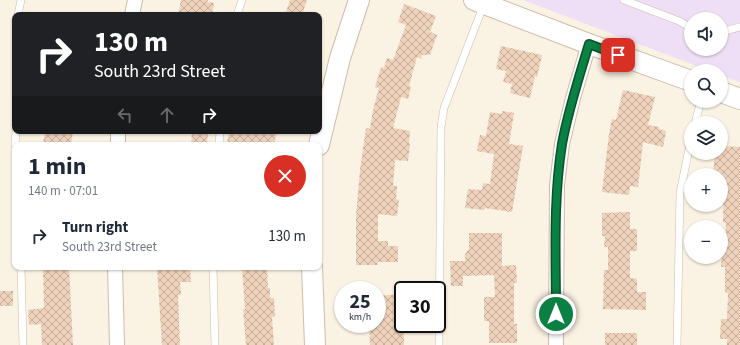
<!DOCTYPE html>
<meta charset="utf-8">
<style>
:root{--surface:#fff;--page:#f6f6f7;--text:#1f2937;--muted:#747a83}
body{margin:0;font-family:"Source Sans 3",sans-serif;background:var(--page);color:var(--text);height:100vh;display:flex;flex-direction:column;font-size:15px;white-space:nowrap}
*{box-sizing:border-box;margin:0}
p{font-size:13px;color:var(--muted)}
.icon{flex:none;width:22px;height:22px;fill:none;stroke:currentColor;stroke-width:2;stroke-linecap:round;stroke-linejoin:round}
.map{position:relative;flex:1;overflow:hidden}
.sheet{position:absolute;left:12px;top:142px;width:310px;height:128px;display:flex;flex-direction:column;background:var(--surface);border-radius:8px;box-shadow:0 1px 3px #0004}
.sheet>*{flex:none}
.banner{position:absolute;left:12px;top:12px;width:310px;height:122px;border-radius:8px;box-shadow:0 1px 3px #0004;background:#202124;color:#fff;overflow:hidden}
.tools{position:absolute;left:684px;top:12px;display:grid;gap:8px}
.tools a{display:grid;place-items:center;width:44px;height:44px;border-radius:50%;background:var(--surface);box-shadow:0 1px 3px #0004;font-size:20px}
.speed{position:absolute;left:334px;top:281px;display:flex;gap:8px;font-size:20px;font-weight:700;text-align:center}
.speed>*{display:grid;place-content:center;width:52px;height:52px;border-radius:50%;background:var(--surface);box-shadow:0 1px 3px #0004;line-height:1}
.speed small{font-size:10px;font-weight:400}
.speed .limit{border:2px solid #111;border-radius:6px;background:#fff;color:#111}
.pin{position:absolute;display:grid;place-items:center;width:34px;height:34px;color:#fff;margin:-17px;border-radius:8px;box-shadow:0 2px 6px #0006}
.me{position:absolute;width:44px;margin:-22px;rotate:0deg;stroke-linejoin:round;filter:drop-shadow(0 0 3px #0008)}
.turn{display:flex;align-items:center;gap:14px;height:84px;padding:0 16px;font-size:18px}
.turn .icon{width:52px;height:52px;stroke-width:2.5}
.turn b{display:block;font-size:28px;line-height:34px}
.lanes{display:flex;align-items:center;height:38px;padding:0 16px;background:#0003;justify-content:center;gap:20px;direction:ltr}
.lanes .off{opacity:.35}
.round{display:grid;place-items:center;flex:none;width:42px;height:42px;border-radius:21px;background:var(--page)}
.summary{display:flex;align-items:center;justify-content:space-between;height:68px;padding:0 16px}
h1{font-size:24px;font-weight:700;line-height:30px}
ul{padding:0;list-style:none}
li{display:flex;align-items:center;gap:12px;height:52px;padding:0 16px}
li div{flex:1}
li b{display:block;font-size:15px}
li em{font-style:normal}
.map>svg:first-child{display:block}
</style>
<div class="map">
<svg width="740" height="345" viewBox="0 0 740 345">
<defs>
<pattern id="building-cross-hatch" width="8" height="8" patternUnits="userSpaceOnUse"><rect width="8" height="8" fill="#eed2bb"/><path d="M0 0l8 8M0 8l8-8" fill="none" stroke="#c5ad9a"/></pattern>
</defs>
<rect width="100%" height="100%" fill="#faf2e2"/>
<path fill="#efdff6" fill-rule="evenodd" d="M523,0H740V82L721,75V71H710ZM691,19H721V49H691Z"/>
<g fill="url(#building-cross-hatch)">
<polygon points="181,0 208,0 207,2 214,3 212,15 178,15"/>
<polygon points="290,0 307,0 302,15 285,15"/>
<polygon points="404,4 436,16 430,32 437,35 430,55 422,55 421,59 417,57 409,86 411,87 408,99 401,97 393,128 410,131 409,144 410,144 408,161 395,160 393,186 397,186 396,199 399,200 397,216 378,214 378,241 388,241 388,246 398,246 398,262 377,262 378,265 356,265 356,216 360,170 366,128 370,129 373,110 379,88 375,87 381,67 384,68 387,58 393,60 406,25 398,22"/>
<polygon points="501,46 542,55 537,77 535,76 530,98 510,93 512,84 503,82 506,71 496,69"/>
<polygon points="623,90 655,97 648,125 659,127 659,129 666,131 663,147 643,142 638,187 630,186 629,195 602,192 609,134 612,119 616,120"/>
<polygon points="502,111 514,113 509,144 523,146 512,212 485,208 484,210 465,208 468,189 482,190 483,183 490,184 494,154 477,151 480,135 486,136 490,112 502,114"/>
<polygon points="45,131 73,131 71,145 43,145"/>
<polygon points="192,131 208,131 207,145 191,145"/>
<polygon points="229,131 277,131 274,145 227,145"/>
<polygon points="721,146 740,147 740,345 727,345 727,339 720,339 721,319 727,319 728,293 725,293 725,267 721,267 722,248 725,248 726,223 723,222 724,178 721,178 721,175 713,175 715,153 721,153"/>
<polygon points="630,212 630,229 637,229 637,251 630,251 630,278 637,279 637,292 646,292 646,310 603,309 604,270 608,270 608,247 604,247 605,236 602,236 602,213"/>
<polygon points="469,233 502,233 502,266 516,265 517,283 514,283 514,324 517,324 517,343 489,343 489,321 484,321 484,297 495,297 494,275 463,276 463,286 451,286 450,261 465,261 465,254 469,249"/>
<polygon points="43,267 69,267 73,345 42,345 41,324 29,325 28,310 44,308"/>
<polygon points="157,267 190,267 191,282 180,282 181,295 178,295 180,345 162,345"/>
<polygon points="242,267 267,267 268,288 270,288 270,298 274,298 275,317 272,317 274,345 246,345 243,309 245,309"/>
<rect x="0" y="291" width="13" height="15"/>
<polygon points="403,294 404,345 370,345 369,324 377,324 377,296"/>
<rect x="605" y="333" width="32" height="12"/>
</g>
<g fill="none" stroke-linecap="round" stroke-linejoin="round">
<defs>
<g id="lane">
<polyline points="624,0 679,21 691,28"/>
<polyline points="18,15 21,0"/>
<polyline points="237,15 242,0"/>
<polyline points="721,32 740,27"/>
<polyline points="695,123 701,101"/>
<polyline points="15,145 16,131"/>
<polyline points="219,145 220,131"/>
<polyline points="21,267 23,345"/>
<polyline points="213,267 215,345"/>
<polyline points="439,345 441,127 444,108 484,4"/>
<polyline points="677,345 680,193 691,139"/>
</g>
<g id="street">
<polyline points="132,15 135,0"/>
<polyline points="118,145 118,131"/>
<polyline points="115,267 117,345"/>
<polyline points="556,345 557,185 562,144 573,98 589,44"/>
</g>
<g id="secondary">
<polyline points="474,0 589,44 691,81"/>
<polyline points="721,92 740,99"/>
<polyline points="319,145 340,58 359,0"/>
<polyline points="312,267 315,345"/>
</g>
</defs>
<use href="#lane" stroke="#cdbcac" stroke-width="8"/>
<use href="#street" stroke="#cdbcac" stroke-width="16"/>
<use href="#secondary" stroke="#cfbcaa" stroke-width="22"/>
<use href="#lane" stroke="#fff" stroke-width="7"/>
<use href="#street" stroke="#fff" stroke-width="14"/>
<use href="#secondary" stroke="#fff" stroke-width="20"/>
</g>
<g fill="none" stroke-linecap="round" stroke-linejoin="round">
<defs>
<path id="route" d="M556,314C556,258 553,200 562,144C568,111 579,77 589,44L618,55"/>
</defs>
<use href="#route" stroke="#07532c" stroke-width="10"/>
<use href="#route" stroke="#0b8043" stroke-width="7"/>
</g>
</svg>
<div class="tools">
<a><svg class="icon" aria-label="sound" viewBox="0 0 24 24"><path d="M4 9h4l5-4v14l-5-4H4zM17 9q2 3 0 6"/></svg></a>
<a><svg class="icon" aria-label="search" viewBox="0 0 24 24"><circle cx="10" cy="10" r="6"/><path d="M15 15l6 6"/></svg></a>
<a><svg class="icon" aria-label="layers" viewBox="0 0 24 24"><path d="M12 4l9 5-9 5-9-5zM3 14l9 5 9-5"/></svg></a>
<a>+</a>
<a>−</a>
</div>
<div class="speed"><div>25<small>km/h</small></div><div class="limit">30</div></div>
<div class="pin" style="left:618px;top:55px;background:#d93025"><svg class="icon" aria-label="arrive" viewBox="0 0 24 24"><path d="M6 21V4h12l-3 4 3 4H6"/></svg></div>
<svg class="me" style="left:556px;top:314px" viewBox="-20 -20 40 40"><circle r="17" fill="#0b8043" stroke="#fff" stroke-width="3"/><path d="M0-11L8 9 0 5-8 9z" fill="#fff"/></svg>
<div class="banner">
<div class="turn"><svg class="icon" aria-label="right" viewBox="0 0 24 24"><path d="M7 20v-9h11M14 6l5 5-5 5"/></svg><div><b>130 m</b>South 23rd Street</div></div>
<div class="lanes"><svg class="icon off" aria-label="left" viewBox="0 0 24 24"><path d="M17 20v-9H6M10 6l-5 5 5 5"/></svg><svg class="icon off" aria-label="ahead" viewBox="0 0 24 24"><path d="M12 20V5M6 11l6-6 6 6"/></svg><svg class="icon" aria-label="right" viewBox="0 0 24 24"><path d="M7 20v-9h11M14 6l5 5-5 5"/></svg></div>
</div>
<section class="sheet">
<div class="summary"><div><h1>1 min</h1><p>140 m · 07:01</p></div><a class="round" style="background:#d93025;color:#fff"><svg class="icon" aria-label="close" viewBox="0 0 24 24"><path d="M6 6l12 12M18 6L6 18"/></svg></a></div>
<ul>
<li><svg class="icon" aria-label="right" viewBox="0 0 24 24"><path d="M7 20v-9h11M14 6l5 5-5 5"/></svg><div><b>Turn right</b><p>South 23rd Street</p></div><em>130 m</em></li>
</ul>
</section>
</div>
